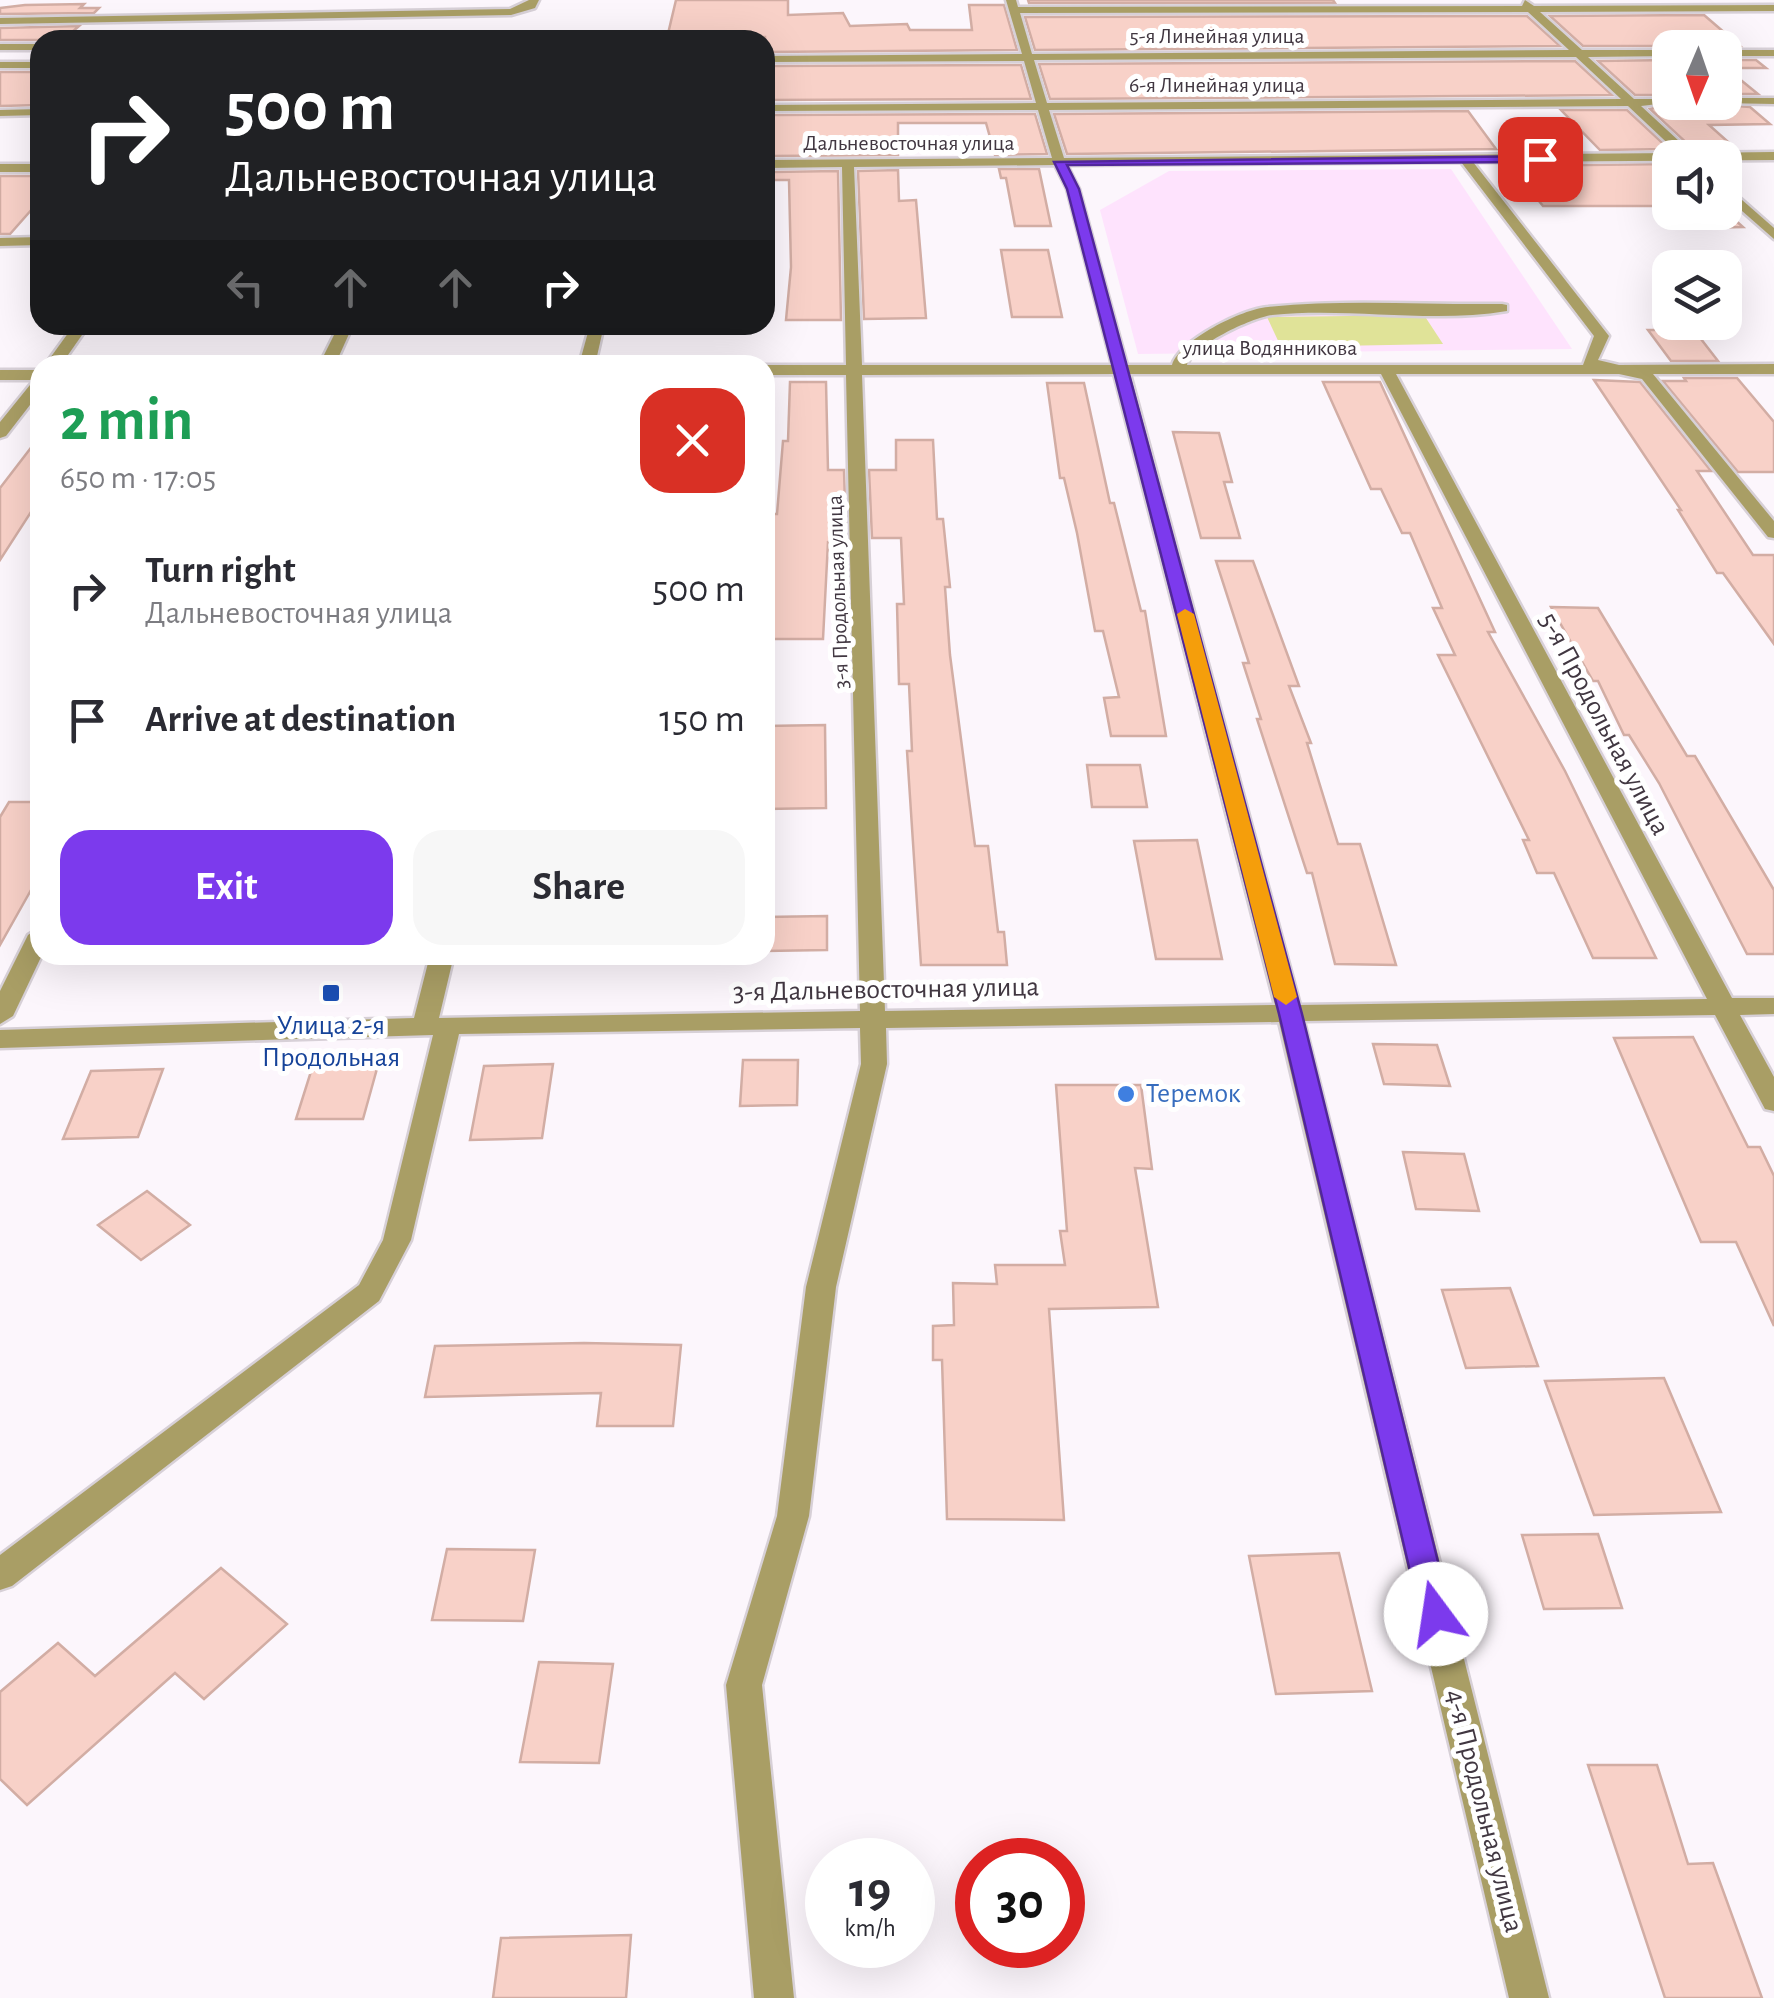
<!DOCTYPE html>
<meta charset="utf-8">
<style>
:root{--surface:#fff;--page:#f7f7f7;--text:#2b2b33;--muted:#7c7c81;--accent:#7c3aed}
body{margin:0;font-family:"Alegreya Sans",sans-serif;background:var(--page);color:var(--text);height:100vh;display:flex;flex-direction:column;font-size:38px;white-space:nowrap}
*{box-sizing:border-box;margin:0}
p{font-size:32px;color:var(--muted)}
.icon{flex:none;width:55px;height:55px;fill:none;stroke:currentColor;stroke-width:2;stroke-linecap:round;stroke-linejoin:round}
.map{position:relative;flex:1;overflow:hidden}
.sheet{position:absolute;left:30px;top:355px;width:745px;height:610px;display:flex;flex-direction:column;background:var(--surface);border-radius:30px;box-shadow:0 10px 40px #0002}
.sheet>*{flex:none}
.guide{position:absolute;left:30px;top:30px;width:745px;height:305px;border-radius:30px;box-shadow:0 10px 40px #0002;background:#202124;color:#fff;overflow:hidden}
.needle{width:65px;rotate:182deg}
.fabs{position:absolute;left:1652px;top:30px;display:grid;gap:20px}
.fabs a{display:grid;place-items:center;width:90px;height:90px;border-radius:20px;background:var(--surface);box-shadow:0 10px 40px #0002;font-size:50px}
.speed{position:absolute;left:805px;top:1838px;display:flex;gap:20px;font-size:50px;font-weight:700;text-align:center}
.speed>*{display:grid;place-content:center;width:130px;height:130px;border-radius:50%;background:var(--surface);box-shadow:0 10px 40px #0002;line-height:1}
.speed small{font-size:25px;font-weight:400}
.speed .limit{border:15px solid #d22;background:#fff;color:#111}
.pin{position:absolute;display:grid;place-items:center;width:85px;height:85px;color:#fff;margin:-42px;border-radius:20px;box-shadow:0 5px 15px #0006}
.me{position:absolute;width:110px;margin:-55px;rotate:346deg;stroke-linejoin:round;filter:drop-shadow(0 0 8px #0008)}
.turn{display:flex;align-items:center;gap:35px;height:210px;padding:0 30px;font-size:45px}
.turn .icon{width:130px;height:130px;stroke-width:2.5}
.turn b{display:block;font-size:70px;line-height:85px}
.lanes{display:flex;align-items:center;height:95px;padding:0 30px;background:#0003;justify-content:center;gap:50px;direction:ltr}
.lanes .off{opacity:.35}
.round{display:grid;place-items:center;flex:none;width:105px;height:105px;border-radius:30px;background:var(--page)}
.head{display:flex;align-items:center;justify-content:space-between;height:170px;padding:0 30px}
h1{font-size:60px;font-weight:700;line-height:75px;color:#1e9e55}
.cta{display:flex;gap:20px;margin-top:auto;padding:20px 30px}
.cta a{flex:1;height:115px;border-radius:30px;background:var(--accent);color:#fff;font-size:40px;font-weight:700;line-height:115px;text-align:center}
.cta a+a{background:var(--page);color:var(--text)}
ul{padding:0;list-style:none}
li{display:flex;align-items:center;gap:30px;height:130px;padding:0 30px}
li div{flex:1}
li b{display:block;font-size:38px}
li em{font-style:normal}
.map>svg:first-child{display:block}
</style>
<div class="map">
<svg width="1774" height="1998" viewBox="0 0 1774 1998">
<rect width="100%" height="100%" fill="#fcf6fc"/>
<polygon fill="#fee3fd" points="1451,169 1572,349 1138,354 1100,210 1169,171"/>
<polygon fill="#e0e398" points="1424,315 1443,344 1281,347 1267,317"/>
<g fill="#f8d1c8" stroke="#d2ada4" stroke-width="2.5">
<polygon points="676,0 788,0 788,15 843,13 850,26 907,24 910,30 972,30 969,5 1004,5 1017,50 765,52 765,37 667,38"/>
<polygon points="1028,0 1333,0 1335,3 1029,3"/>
<polygon points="84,4 80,8 99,8 94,13 0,14 0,8 25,5"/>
<polygon points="1704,15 1740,46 1583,46 1550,16"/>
<polygon points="1527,16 1560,46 1035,50 1025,17"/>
<polygon points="79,26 63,40 0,40 0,28"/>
<polygon points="1670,60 1670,95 1635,95 1598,61"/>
<polygon points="1725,60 1756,60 1766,68 1726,68 1758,94 1725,94"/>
<polygon points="1575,61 1612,95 1050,99 1039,64"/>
<polygon points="1021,65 1031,99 765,100 765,66"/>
<polygon points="0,72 40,72 40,105 0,106"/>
<polygon points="1678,102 1750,107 1770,124 1709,125 1736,149 1693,149 1650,109"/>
<polygon points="1561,110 1627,110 1669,149 1600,150"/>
<polygon points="1468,111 1496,149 1067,154 1054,114"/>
<polygon points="1035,114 1047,154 995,155 986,123 898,123 898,155 772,156 772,115"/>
<polygon points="1670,164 1670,206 1543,206 1511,166"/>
<polygon points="999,169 1039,169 1051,226 1015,226 1006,178 1001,178"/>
<polygon points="898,170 899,201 916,200 926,318 864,319 858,171"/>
<polygon points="838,171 841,320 786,320 791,267 789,180 772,180 772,172"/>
<polygon points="0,176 40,176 40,200 10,234 0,234"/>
<polygon points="1725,211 1743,227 1692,228 1677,212"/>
<polygon points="1001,250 1048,250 1062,317 1012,317"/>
<polygon points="1648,330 1694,330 1718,361 1671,361"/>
<polygon points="1684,378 1737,378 1774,422 1774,472 1738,472 1663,381 1686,381"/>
<polygon points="1594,380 1640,382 1711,471 1697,471 1753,555 1774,555 1774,644 1723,573 1717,573 1678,510 1681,510"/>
<polygon points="790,382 826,382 828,470 844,470 846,538 828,542 823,639 765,639 767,514 777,514 783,441 788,441"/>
<polygon points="1323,382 1380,382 1495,632 1488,632 1565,771 1656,958 1593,958 1554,873 1537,873 1523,840 1529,840 1438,655 1455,655 1433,608 1442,608 1410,533 1402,533 1381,489 1371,489"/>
<polygon points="1047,383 1084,383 1110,503 1114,503 1141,611 1145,611 1166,736 1111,736 1104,698 1119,697 1103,631 1095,631 1077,533 1064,478 1060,478"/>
<polygon points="1173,432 1219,433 1232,482 1224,482 1240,538 1201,538"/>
<polygon points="40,436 40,498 0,560 0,488"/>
<polygon points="896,440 933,440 937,519 943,519 950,587 945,587 950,655 975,846 988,846 998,932 1004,932 1007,965 921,965 907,751 912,751 909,684 899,684 897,604 904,604 901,538 872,538 869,470 896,470"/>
<polygon points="1216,561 1253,561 1299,686 1289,686 1311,743 1307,743 1338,844 1360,844 1396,965 1335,964 1312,873 1307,873 1257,719 1261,719 1243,663 1249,663"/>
<polygon points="1551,607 1598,608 1687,756 1695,756 1774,890 1774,954 1747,954 1659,783 1629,735 1624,735 1598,681 1593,681"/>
<polygon points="825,725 826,808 765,809 765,726"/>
<polygon points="1087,765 1140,765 1147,807 1092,807"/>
<polygon points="9,802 40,802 40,874 0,945 0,817"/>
<polygon points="1197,840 1222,959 1156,959 1134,841"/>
<polygon points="827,916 827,950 765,951 765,917"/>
<polygon points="1693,1037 1748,1147 1760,1147 1774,1176 1774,1326 1736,1242 1701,1242 1614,1038"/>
<polygon points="1373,1044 1437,1045 1450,1086 1384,1084"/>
<polygon points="743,1060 798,1060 797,1105 740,1106"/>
<polygon points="553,1064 542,1138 470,1140 484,1066"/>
<polygon points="313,1065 378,1065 363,1119 296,1119"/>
<polygon points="163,1069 138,1137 63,1139 91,1071"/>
<polygon points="1056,1085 1141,1085 1152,1169 1135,1168 1158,1307 1049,1309 1064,1520 947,1519 942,1360 933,1360 933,1326 954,1325 953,1283 997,1284 995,1265 1065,1265 1060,1231 1067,1231"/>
<polygon points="1403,1152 1464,1154 1479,1211 1416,1209"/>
<polygon points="147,1191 190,1225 141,1260 98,1225"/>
<polygon points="1510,1288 1538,1366 1466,1368 1442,1290"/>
<polygon points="584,1343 681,1345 673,1426 597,1426 601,1393 425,1397 435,1346"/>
<polygon points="1664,1378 1721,1512 1594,1515 1545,1381"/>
<polygon points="1598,1534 1622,1608 1544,1609 1522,1535"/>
<polygon points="447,1549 535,1550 523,1621 432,1620"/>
<polygon points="1339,1553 1372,1691 1276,1694 1249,1556"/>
<polygon points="221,1568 287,1624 204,1699 175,1673 27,1805 0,1779 0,1692 58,1643 95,1676"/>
<polygon points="539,1662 613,1664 599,1763 520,1762"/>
<polygon points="1588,1765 1657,1765 1688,1864 1713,1863 1762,1998 1665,1998"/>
<polygon points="631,1935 626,1998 493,1998 501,1938"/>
</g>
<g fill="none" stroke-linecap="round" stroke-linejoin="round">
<defs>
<g id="minor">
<polygon points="529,0 539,0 535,8 511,15 0,24 0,18 510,9"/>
<path d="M1006,0H1016L1018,7L1522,6L1525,0L1534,6L1774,5V11L1540,12L1582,50H1670V56L1588,57L1634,99H1670V102H1675L1641,106L1692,153L1774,152V160L1473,162L1609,336L1598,360L1619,365L1774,364V374H1653L1774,521V538L1768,537L1642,379L1619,374H1396L1732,998H1774V1014L1740,1015L1774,1077V1111L1765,1109L1715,1015L1304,1021L1549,1998H1509L1279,1022L886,1028L887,1064L836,1287L809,1516L762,1685L794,1998H754L726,1685L777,1516L806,1287L861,1064L860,1028L459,1034L411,1240L379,1301L12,1586L0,1590V1555L359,1285L383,1240L433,1035L0,1048V1030L414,1018L430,955H454L439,1018L860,1011L846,375H765V365H846L842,167L765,168V160L1052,158L1038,110L765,111V105L1036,103L1024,61L765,62V56L1022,54ZM1528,12L1569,50L1032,54L1020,13ZM1576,57L1621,99L1047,103L1034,60ZM1628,106L1678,153L1064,158L1049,110ZM1461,162L1594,336L1583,365H1187C1193,345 1251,318 1272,315C1349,307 1431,324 1507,311V305L1502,304C1425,305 1345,299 1268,307C1242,309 1180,340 1172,365H1127L1079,189L1067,165ZM1055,165L1067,189L1112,365H862L854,167ZM1114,374L1275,1005L885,1011L862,375ZM1130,374H1381L1707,999L1300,1005Z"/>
<rect x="0" y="44" width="40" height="6"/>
<rect x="1725" y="50" width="49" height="6"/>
<rect x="0" y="62" width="40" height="6"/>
<polygon points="1725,98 1774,98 1774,104 1721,103"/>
<polygon points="40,109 40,115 0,116 0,110"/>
<rect x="0" y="164" width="40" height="8"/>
<polygon points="1725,185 1774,228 1774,239 1725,196"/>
<polygon points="40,237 40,245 0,246 0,238"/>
<polygon points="74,325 89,325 61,365 45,365"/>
<polygon points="339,325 353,325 335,365 319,365"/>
<polygon points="590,325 604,325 595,365 579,365"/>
<polygon points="0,370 40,370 40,392 6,436 0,438 0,422 34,380 0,380"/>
<polygon points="40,927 42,955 13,1016 0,1024 0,991 28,935"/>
</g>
</defs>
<use href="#minor" stroke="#d7d0d7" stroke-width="5"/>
<use href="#minor" fill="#a99e65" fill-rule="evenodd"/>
</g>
<polygon fill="#7c3aed" stroke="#51269a" stroke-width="2.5" points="1540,156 1544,162 1067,165 1079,189 1302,1014 1451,1614 1447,1623 1436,1628 1424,1623 1420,1614 1279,1014 1067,189 1054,162"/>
<polygon fill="#f59e0b" points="1185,609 1194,614 1297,997 1286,1005 1274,997 1177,614"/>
<rect fill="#1a4fb4" stroke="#fff" stroke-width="4" x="321" y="983" width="20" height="20" rx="5"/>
<circle fill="#3f7fe0" stroke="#fff" stroke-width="4" cx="1126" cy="1094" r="10"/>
<g text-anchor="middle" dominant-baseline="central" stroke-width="10" stroke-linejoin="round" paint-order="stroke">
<g font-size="22" fill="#413741" stroke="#fff">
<text x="1217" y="36">5-я Линейная улица</text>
<text x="1217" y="85">6-я Линейная улица</text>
<text x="909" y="143">Дальневосточная улица</text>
<text x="1270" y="348">улица Водянникова</text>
<text transform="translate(838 592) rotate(-92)">3-я Продольная улица</text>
</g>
<g font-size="28" fill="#413741" stroke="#fff">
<text transform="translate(1604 724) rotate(62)">5-я Продольная улица</text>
<text transform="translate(886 990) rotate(-1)">3-я Дальневосточная улица</text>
<text transform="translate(1484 1811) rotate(76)">4-я Продольная улица</text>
</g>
<g font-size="28" fill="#164399" stroke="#fff">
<text x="331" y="1026">Улица 2-я<tspan x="331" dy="32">Продольная</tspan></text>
</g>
<g font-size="28" fill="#366cbe" stroke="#fff" text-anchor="start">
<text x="1146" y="1094">Теремок</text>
</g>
</g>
</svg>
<div class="fabs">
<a><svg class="needle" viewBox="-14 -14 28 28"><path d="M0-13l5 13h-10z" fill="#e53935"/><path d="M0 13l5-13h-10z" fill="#7c7c81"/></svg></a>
<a><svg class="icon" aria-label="sound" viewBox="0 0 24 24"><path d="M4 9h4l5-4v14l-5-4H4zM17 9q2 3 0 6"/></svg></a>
<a><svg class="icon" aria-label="layers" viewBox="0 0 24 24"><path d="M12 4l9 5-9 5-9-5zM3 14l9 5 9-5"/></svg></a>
</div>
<div class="speed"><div>19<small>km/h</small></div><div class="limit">30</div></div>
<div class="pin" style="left:1540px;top:159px;background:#d93025"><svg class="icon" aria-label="arrive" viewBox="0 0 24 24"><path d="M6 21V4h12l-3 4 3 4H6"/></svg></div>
<svg class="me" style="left:1436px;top:1614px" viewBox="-20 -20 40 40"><circle r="19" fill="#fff"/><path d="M0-13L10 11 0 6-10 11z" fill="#7c3aed"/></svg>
<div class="guide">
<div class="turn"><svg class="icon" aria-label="right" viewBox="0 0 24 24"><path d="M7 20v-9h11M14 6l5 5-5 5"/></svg><div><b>500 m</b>Дальневосточная улица</div></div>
<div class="lanes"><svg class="icon off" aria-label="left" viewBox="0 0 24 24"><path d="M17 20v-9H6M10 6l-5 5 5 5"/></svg><svg class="icon off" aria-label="ahead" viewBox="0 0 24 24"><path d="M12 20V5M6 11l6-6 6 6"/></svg><svg class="icon off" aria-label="ahead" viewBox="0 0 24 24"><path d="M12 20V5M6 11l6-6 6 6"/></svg><svg class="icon" aria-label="right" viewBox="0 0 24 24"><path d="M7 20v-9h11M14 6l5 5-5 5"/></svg></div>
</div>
<section class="sheet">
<div class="head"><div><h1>2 min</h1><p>650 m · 17:05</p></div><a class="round" style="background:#d93025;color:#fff"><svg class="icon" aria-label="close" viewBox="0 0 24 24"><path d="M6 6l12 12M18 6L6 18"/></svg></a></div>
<ul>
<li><svg class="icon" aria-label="right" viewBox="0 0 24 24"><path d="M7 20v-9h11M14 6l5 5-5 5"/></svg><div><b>Turn right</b><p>Дальневосточная улица</p></div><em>500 m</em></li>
<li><svg class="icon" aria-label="arrive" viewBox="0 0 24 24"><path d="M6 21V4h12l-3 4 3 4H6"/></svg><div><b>Arrive at destination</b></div><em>150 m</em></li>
</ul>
<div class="cta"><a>Exit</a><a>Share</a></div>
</section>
</div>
